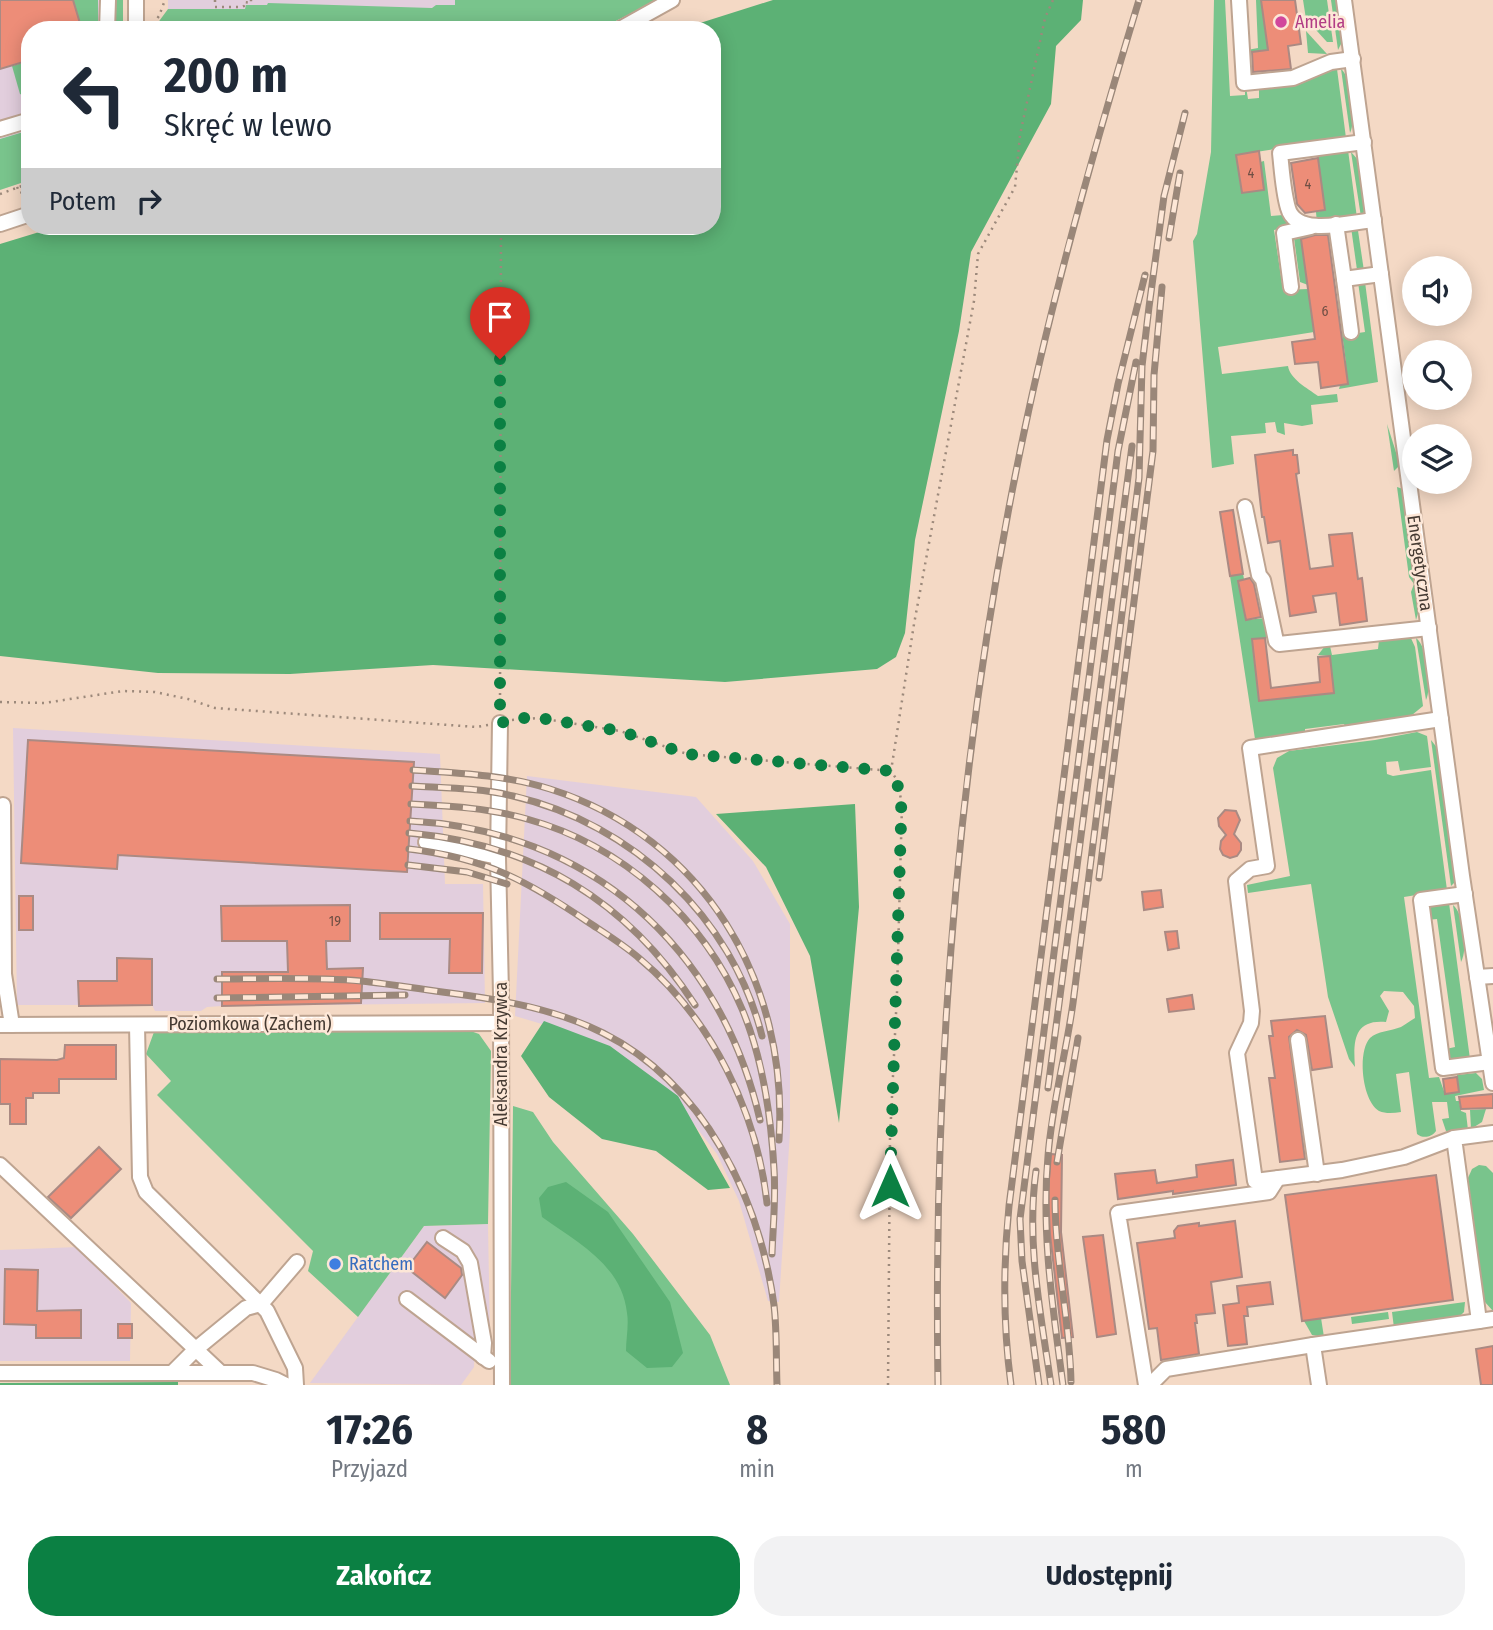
<!DOCTYPE html>
<html lang="pl">
<meta charset="utf-8">
<style>
:root{--surface:#fff;--page:#f2f2f3;--text:#1f2937;--muted:#747a83;--accent:#0b8043}
body{margin:0;font-family:"Fira Sans Condensed",sans-serif;background:var(--page);color:var(--text);height:100vh;display:flex;flex-direction:column;font-size:26px;white-space:nowrap}
*{box-sizing:border-box;margin:0}
p{font-size:23px;color:var(--muted)}
.icon{flex:none;width:38px;height:38px;fill:none;stroke:currentColor;stroke-width:2;stroke-linecap:round;stroke-linejoin:round}
.map{position:relative;height:1385px;overflow:hidden}
.sheet{display:flex;flex-direction:column;background:var(--surface);flex:1}
.sheet>*{flex:none}
.hud{position:absolute;left:21px;top:21px;width:700px;height:214px;border-radius:28px;box-shadow:0 4px 18px #0003;background:#fff;color:var(--text);overflow:hidden}
.fabs{position:absolute;left:1402px;top:256px;display:grid;gap:14px}
.fabs a{display:grid;place-items:center;width:70px;height:70px;border-radius:50%;background:var(--surface);box-shadow:0 4px 18px #0003;font-size:35px}
.pin{position:absolute;display:grid;place-items:center;width:60px;height:60px;color:#fff;margin:-72px -30px;border-radius:50% 50% 50% 0;rotate:-45deg;box-shadow:0 0 7px #0007}
.pin .icon{rotate:45deg}
.me{position:absolute;width:77px;margin:-38px;rotate:0deg;stroke-linejoin:round;filter:drop-shadow(0 0 5px #0008)}
.turn{display:flex;align-items:center;gap:24px;height:147px;padding:0 28px;font-size:32px}
.turn .icon{width:91px;height:91px;stroke-width:2.5}
.turn b{display:block;font-size:49px;line-height:60px}
.then{display:flex;align-items:center;height:66px;padding:0 28px;background:#0003;gap:14px;font-size:26px}
.eta{display:flex;justify-content:space-evenly;align-items:center;height:119px;text-align:center}
.eta b{font-size:42px;font-weight:700;line-height:49px}
.cta{display:flex;gap:14px;margin-top:auto;padding:14px 28px}
.cta a{flex:1;height:80px;border-radius:28px;background:var(--accent);color:#fff;font-size:28px;font-weight:700;line-height:80px;text-align:center}
.cta a+a{background:var(--page);color:var(--text)}
.map>svg:first-child{display:block}
</style>
<div class="map">
<svg width="1493" height="1385" viewBox="0 0 1493 1385">
<rect width="100%" height="100%" fill="#f4d9c5"/>
<g fill="#e2cedd">
<polygon points="0,0 117,0 116,30 30,30 30,145 0,154"/>
<polygon points="168,0 505,0 404,30 168,12"/>
<polygon points="13,728 440,754 445,884 483,884 485,1003 222,1006 207,1007 201,1011 155,1011 152,1005 17,1005"/>
<polygon points="527,776 696,797 753,861 790,924 790,1132 779,1302 768,1301 739,1201 717,1154 674,1099 572,1033 515,1016"/>
<polygon points="488,1224 490,1338 475,1343 474,1367 461,1385 310,1383 424,1226"/>
<polygon points="78,1247 131,1303 130,1361 0,1361 0,1250"/>
</g>
<g fill="#79c48c">
<polygon points="73,0 98,0 98,30 82,30"/>
<polygon points="114,0 123,0 123,30 113,30"/>
<polygon points="455,0 657,0 598,30 156,30 157,24 168,9 245,9 246,5 267,5 268,3 432,8 436,5 455,5"/>
<path d="M1214,0H1225L1230,96L1245,95V86L1246,87L1248,99L1259,98V88L1298,83L1337,69L1346,138L1237,155L1242,193L1264,190L1260,162L1264,161L1271,216L1283,215L1298,224L1297,226L1274,230L1283,290L1308,289L1314,332L1218,347L1222,374L1288,366C1290,379 1307,388 1318,396L1337,394L1338,402L1311,405L1313,424L1302,426L1284,423L1285,435L1277,432L1275,422L1265,423L1266,433L1231,436L1234,464L1212,468L1193,241L1197,234L1211,152Z"/>
<polygon points="1256,0 1261,0 1268,50 1248,53 1247,50 1258,48"/>
<polygon points="1303,0 1327,0 1333,42 1327,42 1306,19"/>
<polygon points="1331,0 1337,0 1342,42 1338,50"/>
<polygon points="1306,31 1327,54 1308,53"/>
<polygon points="22,63 30,91 30,96 27,97 20,94 12,66"/>
<path d="M1341,69C1351,76 1356,122 1350,133Z"/>
<polygon points="30,130 30,180 0,190 0,139"/>
<polygon points="1348,150 1357,218 1317,224 1316,212 1325,210 1318,155"/>
<polygon points="1351,152 1359,161 1365,210 1361,217"/>
<polygon points="1357,224 1364,271 1359,272 1357,270 1351,227"/>
<polygon points="1330,228 1331,240 1329,241 1328,234 1301,237 1308,285 1300,282 1294,238"/>
<polygon points="1358,282 1365,282 1378,382 1339,389 1346,363 1338,303 1340,303 1345,335 1365,332"/>
<polygon points="1387,424 1400,465 1394,471"/>
<polygon points="1397,487 1403,489 1419,610 1416,620 1411,592 1414,584 1409,577"/>
<polygon points="1243,574 1244,579 1238,581 1246,620 1265,618 1267,638 1252,640 1259,701 1334,693 1330,656 1318,655 1325,646 1330,646 1332,655 1378,649 1379,640 1410,636 1415,647 1423,706 1412,715 1403,718 1345,726 1344,724 1305,729 1305,732 1255,739 1230,576"/>
<path d="M1416,638C1428,647 1432,687 1426,700Z"/>
<path d="M1417,732L1427,736L1431,767L1400,771L1398,761L1386,762L1387,774L1393,776L1431,770L1447,890L1404,897L1429,1078L1439,1077L1445,1094L1459,1092L1457,1075L1476,1073L1482,1079L1484,1090L1455,1096L1456,1101H1459L1461,1111L1466,1113L1468,1130L1446,1131L1442,1119L1449,1118L1447,1102H1432L1436,1131C1432,1137 1423,1139 1417,1134L1409,1072L1396,1074L1401,1112C1394,1113 1386,1114 1379,1111C1362,1101 1357,1052 1370,1038C1377,1031 1391,1031 1401,1027C1406,1024 1410,1021 1415,1018L1414,1006L1403,992L1384,991L1380,996L1389,1011L1386,1022C1354,1019 1353,1041 1355,1067L1349,1059L1328,997L1311,884L1248,893L1247,885L1290,876L1273,768L1277,758L1289,751L1375,740Z"/>
<polygon points="1431,740 1438,749 1455,875 1455,882 1451,886"/>
<polygon points="1449,903 1470,1059 1452,1061 1448,1058 1446,1049 1455,1047 1437,919 1427,920 1428,909 1436,904"/>
<path d="M1453,905C1464,914 1468,949 1461,962Z"/>
<polygon points="462,1028 479,1034 491,1051 488,1224 424,1226 358,1317 308,1271 313,1251 157,1095 171,1081 146,1054 154,1032"/>
<polygon points="513,1106 533,1112 553,1142 633,1234 710,1335 730,1385 510,1385"/>
<polygon points="1486,1109 1482,1122 1471,1129 1470,1110"/>
<polygon points="1479,1165 1486,1166 1493,1173 1493,1311 1484,1301 1468,1178 1472,1169"/>
<polygon points="1465,1302 1464,1312 1457,1319 1394,1328 1392,1312"/>
<polygon points="1388,1312 1389,1319 1352,1324 1351,1317"/>
<polygon points="1321,1318 1324,1337 1312,1335 1304,1321"/>
</g>
<g fill="#5cb175">
<polygon points="773,0 1083,0 1081,20 1056,46 1051,104 971,252 959,331 915,540 905,633 896,657 877,669 725,682 433,665 290,674 158,673 0,656 0,244 59,226 712,226 712,30 678,30"/>
<polygon points="855,804 859,907 839,1123 810,956 766,867 716,814"/>
<polygon points="544,1021 610,1046 678,1096 730,1188 708,1190 656,1151 602,1139 549,1097 521,1056"/>
<path d="M566,1182L608,1212L670,1302L683,1353L672,1367L647,1368L626,1351C626,1339 629,1325 627,1313C622,1265 577,1242 542,1217L539,1198L548,1187Z"/>
<polygon points="178,1382 178,1385 0,1385 0,1383"/>
</g>
<g fill="#ed8d78" stroke="#aa8a83" stroke-width="2">
<polygon points="0,0 73,0 82,30 30,30 30,60 0,69"/>
<polygon points="1261,0 1295,0 1301,44 1288,46 1291,69 1253,72 1252,52 1268,50"/>
<polygon points="1259,151 1264,190 1242,193 1236,155"/>
<polygon points="1318,158 1325,210 1305,213 1297,204 1291,163"/>
<polygon points="1315,235 1328,235 1348,384 1321,388 1318,362 1295,364 1292,342 1315,339 1301,239"/>
<polygon points="1293,450 1293,455 1297,455 1299,473 1296,474 1310,569 1333,566 1329,535 1352,533 1358,579 1362,578 1367,621 1340,625 1336,593 1313,596 1316,612 1290,616 1280,541 1268,543 1264,517 1262,517 1255,455"/>
<polygon points="1233,510 1243,574 1230,576 1220,512"/>
<polygon points="1250,578 1254,584 1261,617 1246,620 1238,581"/>
<polygon points="1265,638 1271,688 1320,682 1318,657 1330,656 1334,693 1259,701 1252,639"/>
<polygon points="28,740 414,762 407,872 118,855 117,869 21,863"/>
<polygon points="1225,810 1236,811 1240,820 1234,834 1241,843 1241,850 1237,856 1230,858 1223,855 1220,849 1221,841 1226,835 1219,826 1218,818"/>
<polygon points="1161,890 1163,907 1144,910 1142,892"/>
<rect x="19" y="896" width="14" height="34"/>
<polygon points="350,905 350,941 326,941 327,969 363,968 361,1003 222,1006 222,972 288,972 287,941 222,941 221,906"/>
<polygon points="380,913 483,913 482,973 449,973 450,939 380,939"/>
<polygon points="1177,931 1179,948 1168,950 1165,932"/>
<polygon points="117,958 152,959 152,1005 79,1006 78,981 117,981"/>
<polygon points="1192,995 1194,1009 1169,1012 1167,999"/>
<polygon points="1325,1016 1332,1067 1312,1070 1306,1035 1297,1030 1289,1037 1305,1159 1280,1162 1269,1078 1275,1078 1269,1036 1273,1036 1271,1021"/>
<polygon points="65,1045 116,1045 116,1079 59,1079 59,1093 33,1093 33,1098 26,1098 26,1124 10,1124 10,1104 0,1104 0,1059 57,1060 64,1058"/>
<polygon points="1457,1077 1459,1092 1445,1094 1443,1079"/>
<polygon points="1493,1094 1493,1108 1461,1109 1459,1097"/>
<polygon points="99,1147 121,1169 71,1218 48,1197"/>
<polygon points="1051,1154 1062,1155 1061,1232 1073,1337 1062,1338 1050,1234 1048,1191"/>
<polygon points="1233,1160 1236,1185 1173,1194 1173,1191 1118,1199 1115,1174 1155,1170 1157,1183 1197,1177 1196,1165"/>
<polygon points="1436,1175 1453,1300 1302,1321 1285,1195"/>
<polygon points="1235,1221 1242,1277 1211,1282 1215,1313 1196,1315 1197,1323 1195,1323 1199,1354 1161,1360 1157,1328 1149,1329 1137,1243 1175,1238 1174,1231 1178,1226 1199,1223 1199,1226"/>
<polygon points="1103,1235 1116,1334 1097,1337 1083,1237"/>
<polygon points="427,1242 461,1268 462,1275 445,1298 407,1268"/>
<polygon points="5,1269 38,1270 37,1311 81,1310 81,1338 36,1338 36,1325 4,1324"/>
<polygon points="1270,1282 1273,1304 1247,1307 1248,1316 1244,1316 1247,1344 1228,1346 1223,1305 1239,1303 1237,1286"/>
<rect x="118" y="1324" width="14" height="14"/>
<polygon points="1493,1346 1493,1385 1481,1385 1476,1349"/>
</g>
<g fill="none" stroke-linecap="round" stroke-linejoin="round">
<defs>
<g id="minor">
<polyline points="136,0 136,30"/>
<polyline points="1239,0 1244,83 1293,78 1331,62 1353,59"/>
<polyline points="1344,0 1462,876 1493,1083"/>
<polyline points="107,30 108,0"/>
<polyline points="618,30 672,0"/>
<polyline points="0,129 30,120"/>
<path d="M1364,142L1280,153C1282,171 1283,191 1288,208C1296,238 1351,222 1374,220"/>
<polyline points="0,224 30,214"/>
<polyline points="1336,224 1344,279 1381,274"/>
<polyline points="1344,279 1351,332"/>
<polyline points="1291,287 1284,233 1311,227"/>
<polyline points="1245,507 1259,575 1263,580 1276,641 1279,644 1429,628"/>
<polyline points="1441,719 1250,748 1267,866 1250,869 1236,881 1252,1011 1251,1023 1237,1053 1255,1181 1342,1170 1404,1157 1454,1138"/>
<polyline points="500,723 498,858 501,994 502,1385"/>
<polyline points="3,805 4,974 12,1025"/>
<polyline points="426,842 498,857"/>
<polyline points="1465,894 1421,900 1443,1068 1490,1062"/>
<polyline points="1477,977 1493,976"/>
<polyline points="0,1025 500,1023"/>
<polyline points="137,1025 140,1177 146,1192 267,1311 295,1368 296,1385"/>
<polyline points="1298,1040 1317,1174"/>
<polyline points="1493,1133 1454,1138 1479,1321 1493,1319"/>
<polyline points="0,1165 221,1373"/>
<polyline points="443,1238 463,1251 470,1263 484,1343 483,1357"/>
<polyline points="407,1299 489,1361"/>
<polyline points="0,1373 253,1373 276,1380 286,1385"/>
<polyline points="172,1373 196,1349 246,1308 261,1304 297,1262"/>
<polyline points="1146,1385 1118,1213 1269,1192 1278,1178"/>
<polyline points="1150,1385 1166,1369 1313,1345"/>
<polyline points="1319,1385 1313,1345 1479,1321"/>
</g>
</defs>
<use href="#minor" stroke="#bea491" stroke-width="18"/>
<g stroke="#9c897b" stroke-width="2.5" stroke-dasharray="2 5" stroke-linecap="butt">
<polyline points="215,0 215,7 241,7 244,6 244,2 251,3 251,0"/>
<polyline points="152,30 152,25 159,16 165,0"/>
<polyline points="17,187 20,193 30,190"/>
<polyline points="0,194 30,183"/>
<polyline points="0,702 44,703 123,691 155,692 188,699 215,708 476,727 488,725"/>
<polyline points="500,709 501,226"/>
<polyline points="512,720 539,718 620,731 687,754 891,771"/>
<polyline points="888,1385 890,1138 897,993 902,804 897,780 891,771 914,624 974,301 978,254 1015,187 1020,135 1045,18 1053,0"/>
</g>
<use href="#minor" stroke="#fff" stroke-width="14"/>
<defs>
<g id="rail">
<polyline points="1169,238 1180,173"/>
<path d="M413,770C459,773 506,775 550,789C704,838 789,982 779,1140"/>
<path d="M412,786C446,788 480,788 513,796C633,824 732,917 762,1036"/>
<path d="M411,804C450,806 489,808 527,819C622,845 704,918 742,1009C763,1059 771,1116 774,1169C776,1198 773,1226 772,1254"/>
<path d="M410,821C589,830 720,946 760,1120"/>
<path d="M409,833C533,844 627,900 695,1005"/>
<path d="M409,849C485,858 526,880 588,922C606,934 624,945 640,959C711,1018 757,1112 767,1203"/>
<polyline points="408,865 467,872 507,884"/>
<polyline points="1099,878 1153,451 1154,375 1162,287"/>
<path d="M217,979C265,979 313,977 361,981C390,984 420,989 450,993C503,1000 555,1009 603,1033C704,1084 759,1197 774,1305C777,1331 776,1359 777,1385"/>
<polyline points="217,998 405,995"/>
<polyline points="1048,1088 1132,446"/>
<polyline points="1057,1162 1078,1038"/>
<path d="M1036,1171C1026,1243 1041,1315 1051,1385"/>
<path d="M1055,1200C1055,1261 1070,1321 1071,1382"/>
<path d="M938,1385C933,1056 959,731 1029,409C1059,271 1098,135 1139,0"/>
<path d="M1011,1385C1003,1325 1003,1266 1009,1206L1107,440L1118,384L1145,275"/>
<polyline points="1039,1385 1022,1261 1020,1219 1118,451 1136,362"/>
<path d="M1063,1385C1053,1309 1041,1233 1048,1156C1052,1104 1066,1054 1073,1003L1139,478L1142,366L1149,307L1164,196L1185,113"/>
</g>
</defs>
<use href="#rail" stroke="#9a8779" stroke-width="7"/>
<use href="#rail" stroke="#fde7d7" stroke-width="4.5" stroke-dasharray="13" stroke-linecap="butt"/>
</g>
<g fill="none" stroke-linecap="round" stroke-linejoin="round">
<path stroke="#0b8043" stroke-width="12" stroke-dasharray="0 21.6" d="M500,359V723L520,718H539L620,731L687,754L891,771C901,787 902,805 901,824L890,1186"/>
</g>
<circle fill="#d1479c" stroke="#fde7d7" stroke-width="2.5" cx="1281" cy="22" r="7"/>
<circle fill="#3f7fe0" stroke="#fde7d7" stroke-width="2.5" cx="335" cy="1264" r="7"/>
<g text-anchor="middle" dominant-baseline="central" stroke-width="5" stroke-linejoin="round" paint-order="stroke">
<g font-size="14" fill="#6f4f44">
<text x="1251" y="173">4</text>
<text x="1308" y="184">4</text>
<text x="1325" y="311">6</text>
<text x="335" y="921">19</text>
</g>
<g font-size="18" fill="#b23c85" stroke="#fde7d7" text-anchor="start">
<text x="1295" y="22">Amelia</text>
</g>
<g font-size="18" fill="#453a32" stroke="#fde7d7">
<text transform="translate(1420 563) rotate(82)">Energetyczna</text>
<text x="250" y="1024">Poziomkowa (Zachem)</text>
<text transform="translate(501 1054) rotate(-90)">Aleksandra Krzywca</text>
</g>
<g font-size="18" fill="#366cbe" stroke="#fde7d7" text-anchor="start">
<text x="349" y="1264">Ratchem</text>
</g>
</g>
</svg>
<div class="fabs">
<a><svg class="icon" aria-label="sound" viewBox="0 0 24 24"><path d="M4 9h4l5-4v14l-5-4H4zM17 9q2 3 0 6"/></svg></a>
<a><svg class="icon" aria-label="search" viewBox="0 0 24 24"><circle cx="10" cy="10" r="6"/><path d="M15 15l6 6"/></svg></a>
<a><svg class="icon" aria-label="layers" viewBox="0 0 24 24"><path d="M12 4l9 5-9 5-9-5zM3 14l9 5 9-5"/></svg></a>
</div>
<div class="pin" style="left:500px;top:359px;background:#d93025"><svg class="icon" aria-label="arrive" viewBox="0 0 24 24"><path d="M6 21V4h12l-3 4 3 4H6"/></svg></div>
<svg class="me" style="left:890px;top:1186px" viewBox="-20 -20 40 40"><path d="M0-17L14 15 0 8-14 15z" fill="#0b8043" stroke="#fff" stroke-width="4"/></svg>
<div class="hud">
<div class="turn"><svg class="icon" aria-label="left" viewBox="0 0 24 24"><path d="M17 20v-9H6M10 6l-5 5 5 5"/></svg><div><b>200 m</b>Skręć w lewo</div></div>
<div class="then">Potem<svg class="icon" aria-label="right" viewBox="0 0 24 24"><path d="M7 20v-9h11M14 6l5 5-5 5"/></svg></div>
</div>
</div>
<section class="sheet">
<div class="eta">
<div><b>17:26</b><p>Przyjazd</p></div>
<div><b>8</b><p>min</p></div>
<div><b>580</b><p>m</p></div>
</div>
<div class="cta"><a>Zakończ</a><a>Udostępnij</a></div>
</section>
